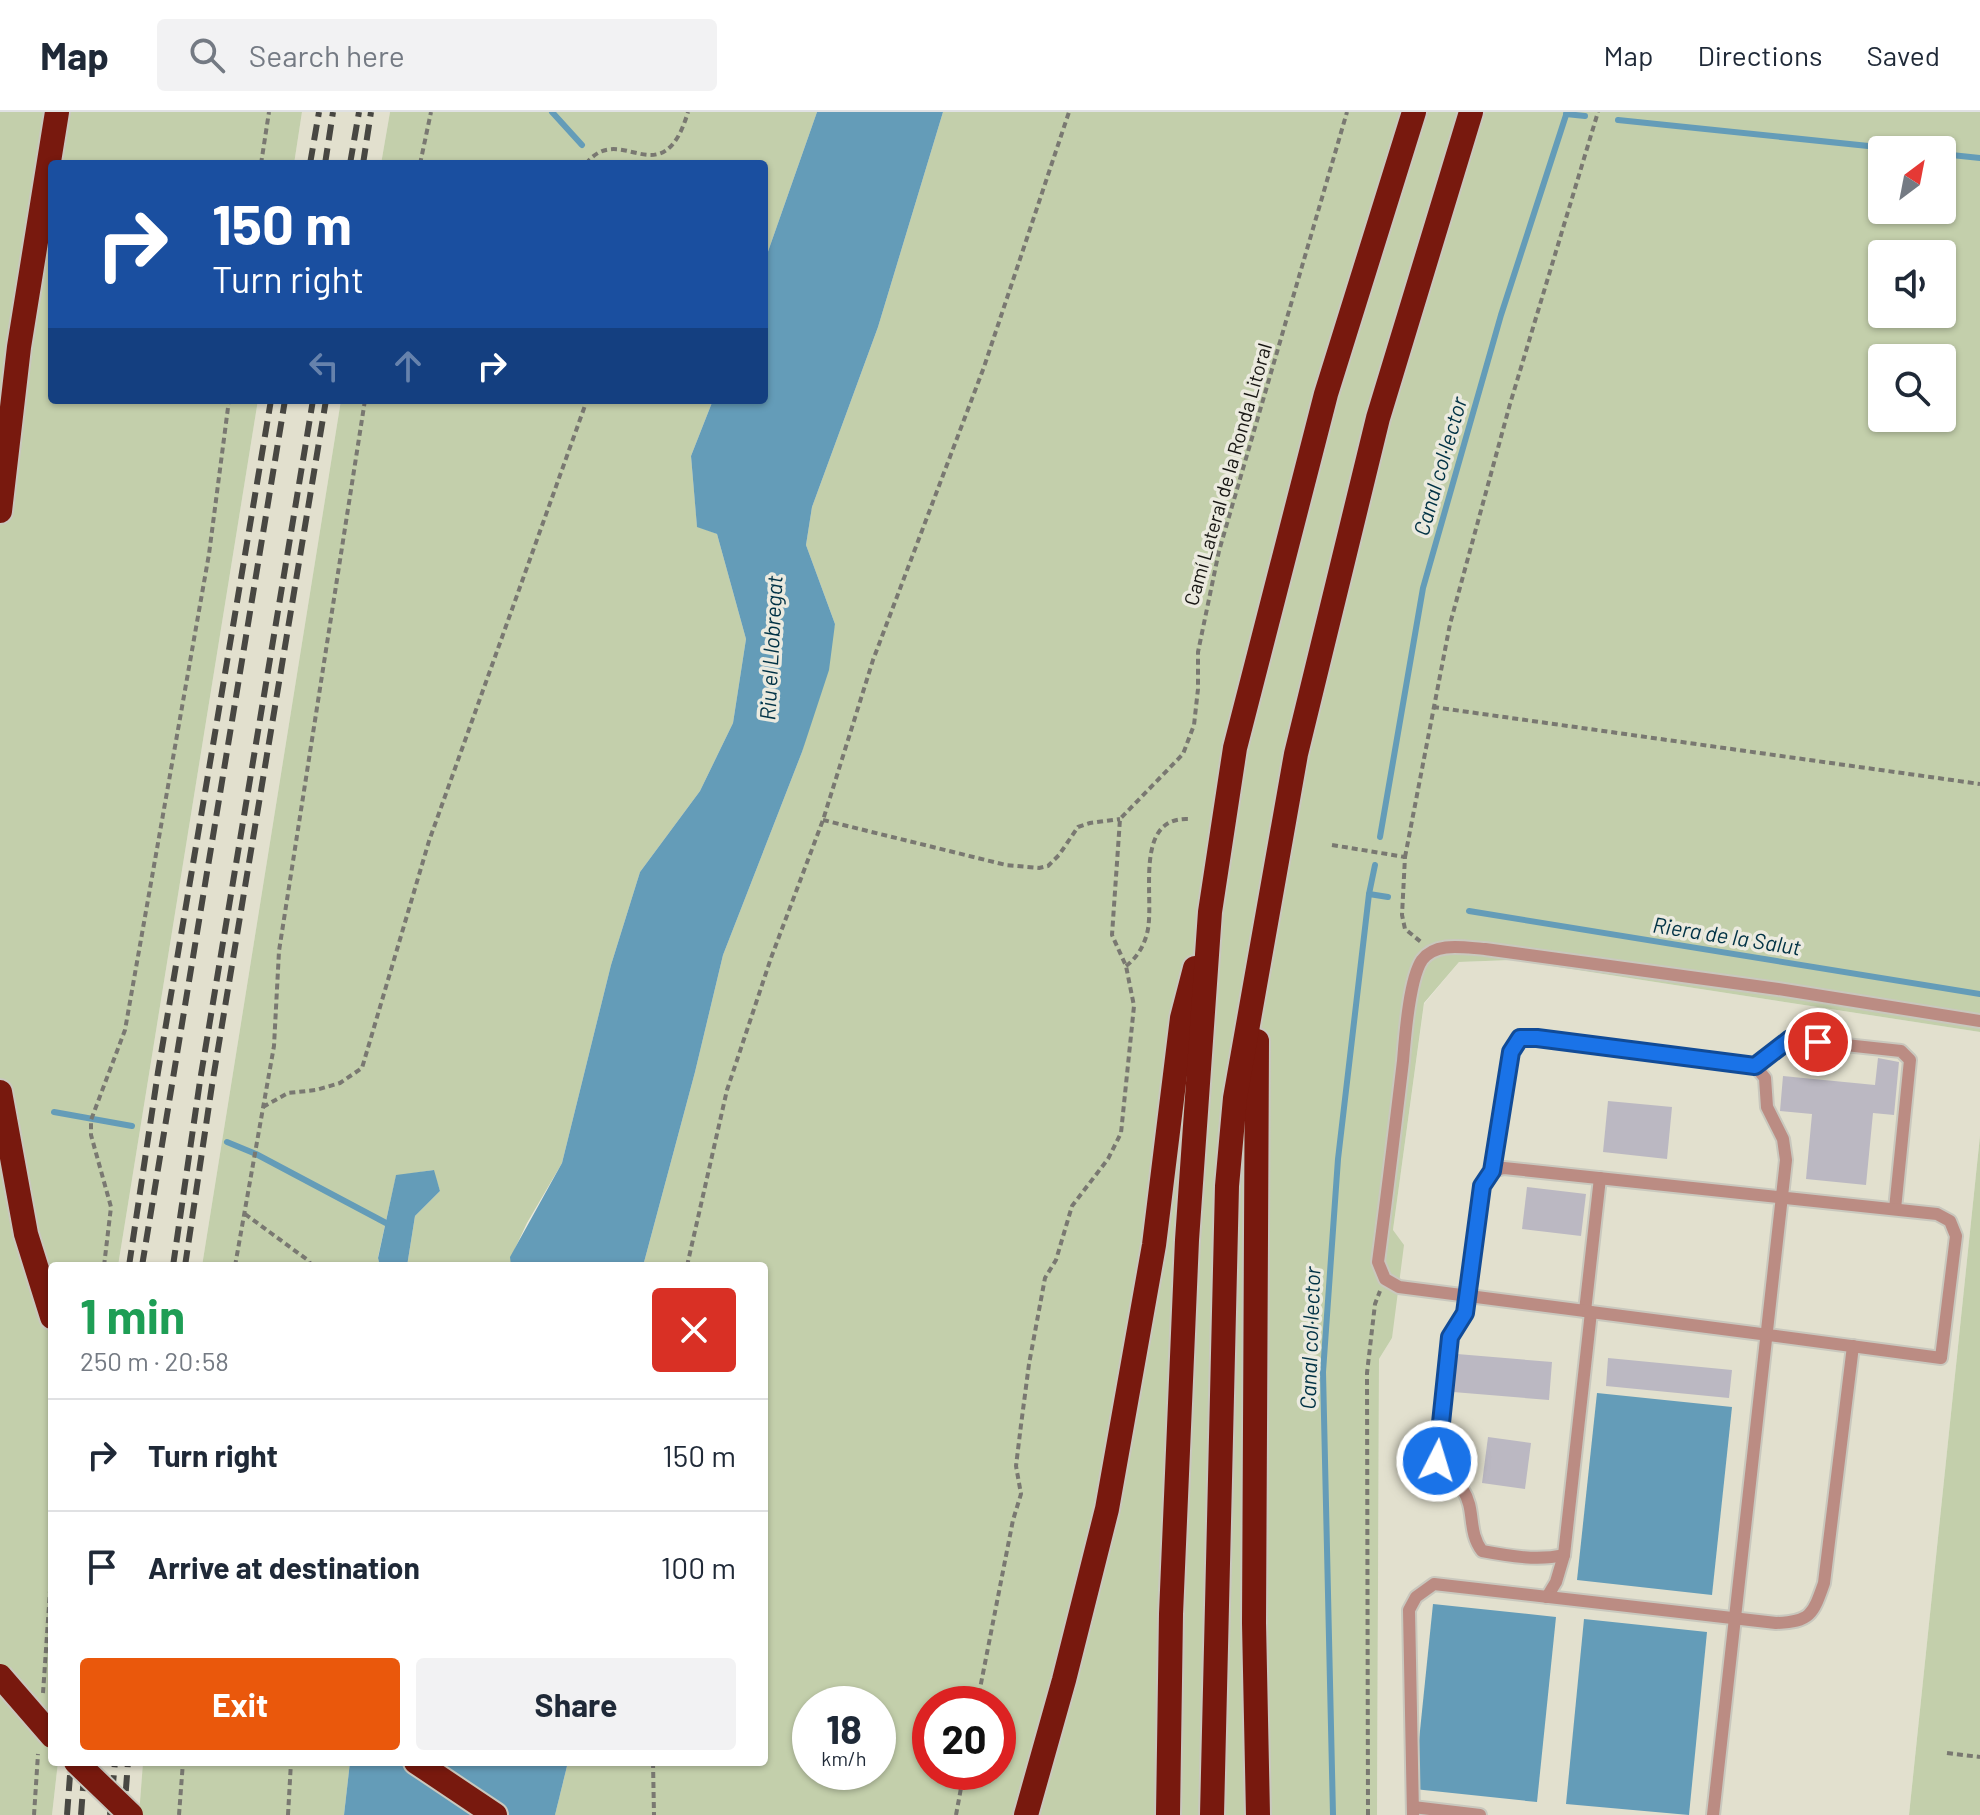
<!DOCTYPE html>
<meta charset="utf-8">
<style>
:root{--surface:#fff;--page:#f2f2f3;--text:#1f2937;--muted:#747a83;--line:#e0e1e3;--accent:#ea580c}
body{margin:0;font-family:Barlow,sans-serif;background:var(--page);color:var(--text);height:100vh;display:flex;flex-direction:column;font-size:30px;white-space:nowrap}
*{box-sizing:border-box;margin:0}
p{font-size:26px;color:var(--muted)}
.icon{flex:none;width:44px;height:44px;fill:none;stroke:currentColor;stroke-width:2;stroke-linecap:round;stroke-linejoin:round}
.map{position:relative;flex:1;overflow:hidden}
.drawer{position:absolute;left:48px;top:1150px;width:720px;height:504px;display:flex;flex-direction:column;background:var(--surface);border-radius:8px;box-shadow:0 2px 6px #0004}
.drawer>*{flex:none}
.top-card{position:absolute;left:48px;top:48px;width:720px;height:244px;border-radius:8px;box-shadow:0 2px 6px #0004;background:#1a4fa0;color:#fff;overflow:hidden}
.needle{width:52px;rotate:32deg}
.controls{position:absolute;left:1868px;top:24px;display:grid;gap:16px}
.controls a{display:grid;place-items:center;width:88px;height:88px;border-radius:8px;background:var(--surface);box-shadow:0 2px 6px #0004;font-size:40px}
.speed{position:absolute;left:792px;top:1574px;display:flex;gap:16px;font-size:40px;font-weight:700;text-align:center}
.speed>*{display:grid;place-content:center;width:104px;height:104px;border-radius:50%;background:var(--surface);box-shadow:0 2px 6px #0004;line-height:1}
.speed small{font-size:20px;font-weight:400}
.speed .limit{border:12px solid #d22;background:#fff;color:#111}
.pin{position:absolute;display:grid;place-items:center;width:68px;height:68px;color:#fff;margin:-34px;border:4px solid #fff;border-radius:50%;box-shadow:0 2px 8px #0007}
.me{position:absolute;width:88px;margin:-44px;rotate:5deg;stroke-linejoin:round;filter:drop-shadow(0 0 6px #0008)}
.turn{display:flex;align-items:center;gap:28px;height:168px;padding:0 32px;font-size:36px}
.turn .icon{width:104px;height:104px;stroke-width:2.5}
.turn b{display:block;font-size:56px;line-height:68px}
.lanes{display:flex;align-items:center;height:76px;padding:0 32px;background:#0003;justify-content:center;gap:40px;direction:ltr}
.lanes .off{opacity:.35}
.round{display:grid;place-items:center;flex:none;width:84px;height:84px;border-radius:8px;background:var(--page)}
.overview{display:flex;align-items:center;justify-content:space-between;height:136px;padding:0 32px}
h1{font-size:48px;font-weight:700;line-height:60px;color:#1e9e55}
.cta{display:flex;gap:16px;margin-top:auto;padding:16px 32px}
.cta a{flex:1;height:92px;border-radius:8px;background:var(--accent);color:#fff;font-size:32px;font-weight:700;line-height:92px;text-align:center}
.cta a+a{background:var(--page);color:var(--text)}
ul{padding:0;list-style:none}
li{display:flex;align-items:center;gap:24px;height:112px;padding:0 32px;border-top:2px solid var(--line)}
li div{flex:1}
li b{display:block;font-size:30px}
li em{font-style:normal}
header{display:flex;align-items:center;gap:48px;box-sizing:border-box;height:112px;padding:0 40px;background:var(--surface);border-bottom:2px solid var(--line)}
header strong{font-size:38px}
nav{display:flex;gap:44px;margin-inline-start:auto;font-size:28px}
.search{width:560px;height:72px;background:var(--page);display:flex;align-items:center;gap:20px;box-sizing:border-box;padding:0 28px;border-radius:8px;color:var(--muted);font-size:30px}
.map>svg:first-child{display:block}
</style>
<header>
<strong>Map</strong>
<div class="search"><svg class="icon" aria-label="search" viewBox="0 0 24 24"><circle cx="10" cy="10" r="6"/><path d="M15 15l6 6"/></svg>Search here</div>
<nav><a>Map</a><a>Directions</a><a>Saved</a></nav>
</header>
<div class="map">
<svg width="1980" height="1703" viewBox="0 0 1980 1703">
<rect width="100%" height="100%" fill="#ebeadf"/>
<g fill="#e2e0ce">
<polygon points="302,0 390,0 381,52 294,52"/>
<polygon points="258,288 341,288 202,1154 118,1154"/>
<polygon points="1512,848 1980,920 1980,1024 1909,1703 1377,1703 1379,1247 1392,1226 1393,1118 1424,892 1459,850"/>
<polygon points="58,1650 143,1650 139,1703 52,1703"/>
</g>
<g fill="#c3cfab" fill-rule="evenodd">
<polygon points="0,0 302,0 294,52 52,52 52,288 258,288 118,1154 52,1154 52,1650 58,1650 52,1703 0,1703"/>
<polygon points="390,0 817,0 764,151 764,52 381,52"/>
<path d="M943,0H1980V920L1512,848L1459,850L1424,891L1393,1118L1404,1133L1392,1226L1379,1247L1377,1703H555L568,1650H764V1154H643L695,960L723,843L802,640L835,512L806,433L812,395L878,215ZM1882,38H1942V98H1882ZM1882,142H1942V202H1882ZM1882,246H1942V306H1882ZM810,1592H878V1660H810ZM930,1592H998V1660H930Z"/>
<polygon points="341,288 713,288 691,344 697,414 717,422 746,527 733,611 700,679 640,760 611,853 562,1051 527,1111 511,1145 511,1154 407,1154 415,1104 440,1079 433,1058 396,1064 378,1145 380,1154 202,1154"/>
<polygon points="1980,1024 1980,1703 1909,1703"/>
<polygon points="143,1650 350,1650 344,1703 139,1703"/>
</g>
<g fill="#649cb8">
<polygon points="817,0 943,0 878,215 812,395 806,433 835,512 829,558 802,640 723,843 695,960 643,1154 511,1154 510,1145 562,1051 611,853 640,760 700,679 733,611 746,527 717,422 697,415 691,344 713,288 764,288 764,151"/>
<polygon points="434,1058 440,1079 415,1104 407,1154 380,1154 378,1146 396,1063"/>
<polygon points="1597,1281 1732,1295 1712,1483 1577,1468"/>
<polygon points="1433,1492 1556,1505 1537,1690 1414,1677"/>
<polygon points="1584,1507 1707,1520 1689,1703 1566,1692"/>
<polygon points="350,1650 568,1650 555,1703 344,1703"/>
</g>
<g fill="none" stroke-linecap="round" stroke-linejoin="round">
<g stroke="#649cb8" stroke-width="6">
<polyline points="552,0 582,33"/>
<polyline points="1566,2 1585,4"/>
<polyline points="1618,8 1907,38"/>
<polyline points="1942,42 1980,46"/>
<polyline points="1380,725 1423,476 1501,203 1567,0"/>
<polyline points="1369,782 1388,785"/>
<polyline points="1469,799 1980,882"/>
<polyline points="54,1000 132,1014"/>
<polyline points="227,1030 256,1042 386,1111"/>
<polyline points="1333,1703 1323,1260 1338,1047 1369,782 1375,753"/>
</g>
</g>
<g fill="#bbb8c2">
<polygon points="1878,946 1899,950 1894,1003 1873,1001 1866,1073 1806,1067 1812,1002 1780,999 1783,964 1875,973"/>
<polygon points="1608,989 1672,995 1667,1047 1603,1040"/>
<polygon points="1527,1075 1586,1082 1581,1124 1522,1117"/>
<polygon points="1457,1242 1552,1250 1549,1288 1453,1280"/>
<polygon points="1608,1246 1732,1258 1729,1286 1606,1274"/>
<polygon points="1488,1325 1531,1331 1525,1377 1482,1371"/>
</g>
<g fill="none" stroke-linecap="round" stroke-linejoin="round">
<defs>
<g id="service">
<polyline points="1755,954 1790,927 1901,939 1910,948 1895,1097"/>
<path d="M1492,1059L1482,1074L1465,1201L1450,1225L1437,1349C1444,1361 1456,1366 1463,1378C1476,1398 1467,1419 1482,1439C1509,1444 1537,1449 1564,1443"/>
<polyline points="1585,1199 1600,1066"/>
<polyline points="1547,1485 1556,1470 1564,1443 1591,1200"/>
<polyline points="1413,1695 1480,1703"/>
<path d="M1413,1703L1409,1498L1416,1485L1434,1472L1776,1511C1811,1510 1813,1502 1824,1471L1853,1234"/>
<path d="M1713,1703L1786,1048L1783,1027L1767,995L1765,966L1755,954L1537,926H1520L1511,940L1492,1059L1504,1056L1937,1102L1950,1109L1956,1124L1941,1246C1824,1230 1708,1215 1591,1200L1585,1199L1399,1175L1385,1167L1378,1150C1387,1083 1395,1016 1403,949C1405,925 1409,867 1422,848C1436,829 1466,836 1485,837L1778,877L1980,909"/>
</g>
<g id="motorway">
<polyline points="0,399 19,235 57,0"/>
<polyline points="1257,929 1254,1511 1258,1703"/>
<polyline points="0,980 26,1122 52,1205"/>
<polyline points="416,1650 495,1703"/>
<polyline points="1026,1703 1064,1568 1107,1397 1154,1133 1182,906 1195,856"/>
<polyline points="1168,1703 1171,1502 1187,1128 1210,800 1235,636 1326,282 1414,0"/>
<polyline points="1212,1703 1227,1074 1235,986 1296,642 1378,306 1471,0"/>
</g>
</defs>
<use href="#service" stroke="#c9c8be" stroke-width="16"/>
<use href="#motorway" stroke="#c9c8be" stroke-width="28"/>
<g stroke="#797871" stroke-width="4" stroke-dasharray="6 4" stroke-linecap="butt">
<polyline points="261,52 269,0"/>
<polyline points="420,52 431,0"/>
<path d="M586,52C620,7 662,87 688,0"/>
<polyline points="1433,595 1980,672"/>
<polyline points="823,708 1006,753 1039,756 1048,754 1059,743 1078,715 1090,711 1120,707"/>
<polyline points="1332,733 1405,745 1402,803 1405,817 1421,830"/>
<polyline points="1405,745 1450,512 1510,292 1598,0"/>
<path d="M1126,854C1138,845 1145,832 1148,817C1154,783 1134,705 1188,707"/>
<polyline points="263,995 288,981 316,978 340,971 362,956 429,729 587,288"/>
<polyline points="245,1102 309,1149 311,1154"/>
<polyline points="104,1154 111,1095 91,1023 91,1008 125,918 209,442 229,288"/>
<polyline points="235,1154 274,934 279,839 365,288"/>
<polyline points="687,1154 727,978 771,846 823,708 873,548 984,255 1069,0"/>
<polyline points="43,1581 52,1450"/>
<polyline points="977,1592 1013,1408 1021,1382 1016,1354 1021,1313 1029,1252 1045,1166 1056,1148 1072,1094 1108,1047 1121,1021 1134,894 1126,854 1112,823 1120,707 1183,642 1194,613 1198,577 1198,540 1219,439 1347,0"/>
<polyline points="1947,1641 1980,1645"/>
<polyline points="653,1650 654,1703"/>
<polyline points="34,1703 38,1642"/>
<polyline points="179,1703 183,1650"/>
<polyline points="288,1703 291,1650"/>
<polyline points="956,1703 964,1660"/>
<polyline points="1368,1703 1367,1261 1375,1192 1380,1179"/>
</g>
<use href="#service" stroke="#bb8c83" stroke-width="12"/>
<use href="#motorway" stroke="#78190e" stroke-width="24"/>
<g stroke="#484742" stroke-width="6" stroke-dasharray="16 8" stroke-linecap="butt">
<polyline points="310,52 319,0"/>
<polyline points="325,52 333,0"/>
<polyline points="350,52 359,0"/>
<polyline points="363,52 371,0"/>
<polyline points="129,1154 158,960 271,288"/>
<polyline points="142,1154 285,288"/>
<polyline points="173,1154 200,969 313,288"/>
<polyline points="185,1154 212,973 326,288"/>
<polyline points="67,1703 71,1650"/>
<polyline points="81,1703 85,1650"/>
<polyline points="110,1703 115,1650"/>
<polyline points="124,1703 128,1650"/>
</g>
<defs>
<g id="motorway-bridge">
<polyline points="0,1564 52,1624"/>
<polyline points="76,1650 131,1703"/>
</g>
</defs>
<use href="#motorway-bridge" stroke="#c9c8be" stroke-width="28" stroke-linecap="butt"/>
<use href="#motorway-bridge" stroke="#78190e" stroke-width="24"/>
</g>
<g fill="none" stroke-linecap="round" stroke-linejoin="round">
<defs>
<polyline id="route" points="1437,1349 1450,1225 1465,1201 1482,1074 1492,1059 1511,940 1520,926 1537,926 1755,954 1790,927 1818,930"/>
</defs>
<use href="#route" stroke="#114b97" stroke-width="20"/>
<use href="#route" stroke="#1a73e8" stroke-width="14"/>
</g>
<g text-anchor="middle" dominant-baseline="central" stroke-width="7" stroke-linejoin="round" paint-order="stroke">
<g font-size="20" fill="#171613" stroke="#ebeadf">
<text transform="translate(1227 362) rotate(-74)">Camí Lateral de la Ronda Litoral</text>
</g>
<g font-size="22" font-style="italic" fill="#003245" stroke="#ebeadf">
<text transform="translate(1439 354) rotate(-74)">Canal col·lector</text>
<text transform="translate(770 536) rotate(-87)">Riu el Llobregat</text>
<text transform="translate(1727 823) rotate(9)">Riera de la Salut</text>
<text transform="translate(1309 1226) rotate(-88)">Canal col·lector</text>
</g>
</g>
</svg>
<div class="controls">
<a><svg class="needle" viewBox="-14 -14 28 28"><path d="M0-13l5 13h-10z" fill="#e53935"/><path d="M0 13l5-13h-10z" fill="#747a83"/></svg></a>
<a><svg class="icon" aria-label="sound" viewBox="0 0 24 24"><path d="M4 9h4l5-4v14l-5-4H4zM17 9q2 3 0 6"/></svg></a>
<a><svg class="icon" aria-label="search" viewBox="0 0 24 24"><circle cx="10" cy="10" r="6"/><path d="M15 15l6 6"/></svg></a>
</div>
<div class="speed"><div>18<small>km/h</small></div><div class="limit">20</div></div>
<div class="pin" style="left:1818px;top:930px;background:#d93025"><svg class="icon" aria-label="arrive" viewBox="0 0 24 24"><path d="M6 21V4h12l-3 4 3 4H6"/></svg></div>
<svg class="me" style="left:1437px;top:1349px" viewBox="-20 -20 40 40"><circle r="17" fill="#1a73e8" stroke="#fff" stroke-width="3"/><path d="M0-11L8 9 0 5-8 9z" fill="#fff"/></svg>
<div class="top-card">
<div class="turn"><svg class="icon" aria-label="right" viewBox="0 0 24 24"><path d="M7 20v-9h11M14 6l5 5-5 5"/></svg><div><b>150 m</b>Turn right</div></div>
<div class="lanes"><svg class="icon off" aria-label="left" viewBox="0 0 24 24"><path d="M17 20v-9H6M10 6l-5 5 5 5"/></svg><svg class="icon off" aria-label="ahead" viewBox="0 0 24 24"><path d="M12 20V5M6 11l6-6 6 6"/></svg><svg class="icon" aria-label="right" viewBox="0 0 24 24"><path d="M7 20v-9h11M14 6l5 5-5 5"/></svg></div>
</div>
<section class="drawer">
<div class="overview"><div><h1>1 min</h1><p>250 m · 20:58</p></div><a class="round" style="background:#d93025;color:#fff"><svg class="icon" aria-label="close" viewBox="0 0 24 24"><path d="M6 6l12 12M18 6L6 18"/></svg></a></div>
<ul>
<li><svg class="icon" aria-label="right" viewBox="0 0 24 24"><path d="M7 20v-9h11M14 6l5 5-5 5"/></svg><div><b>Turn right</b></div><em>150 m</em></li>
<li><svg class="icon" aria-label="arrive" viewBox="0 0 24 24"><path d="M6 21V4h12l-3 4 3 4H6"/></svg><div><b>Arrive at destination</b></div><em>100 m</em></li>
</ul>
<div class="cta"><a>Exit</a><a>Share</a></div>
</section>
</div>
